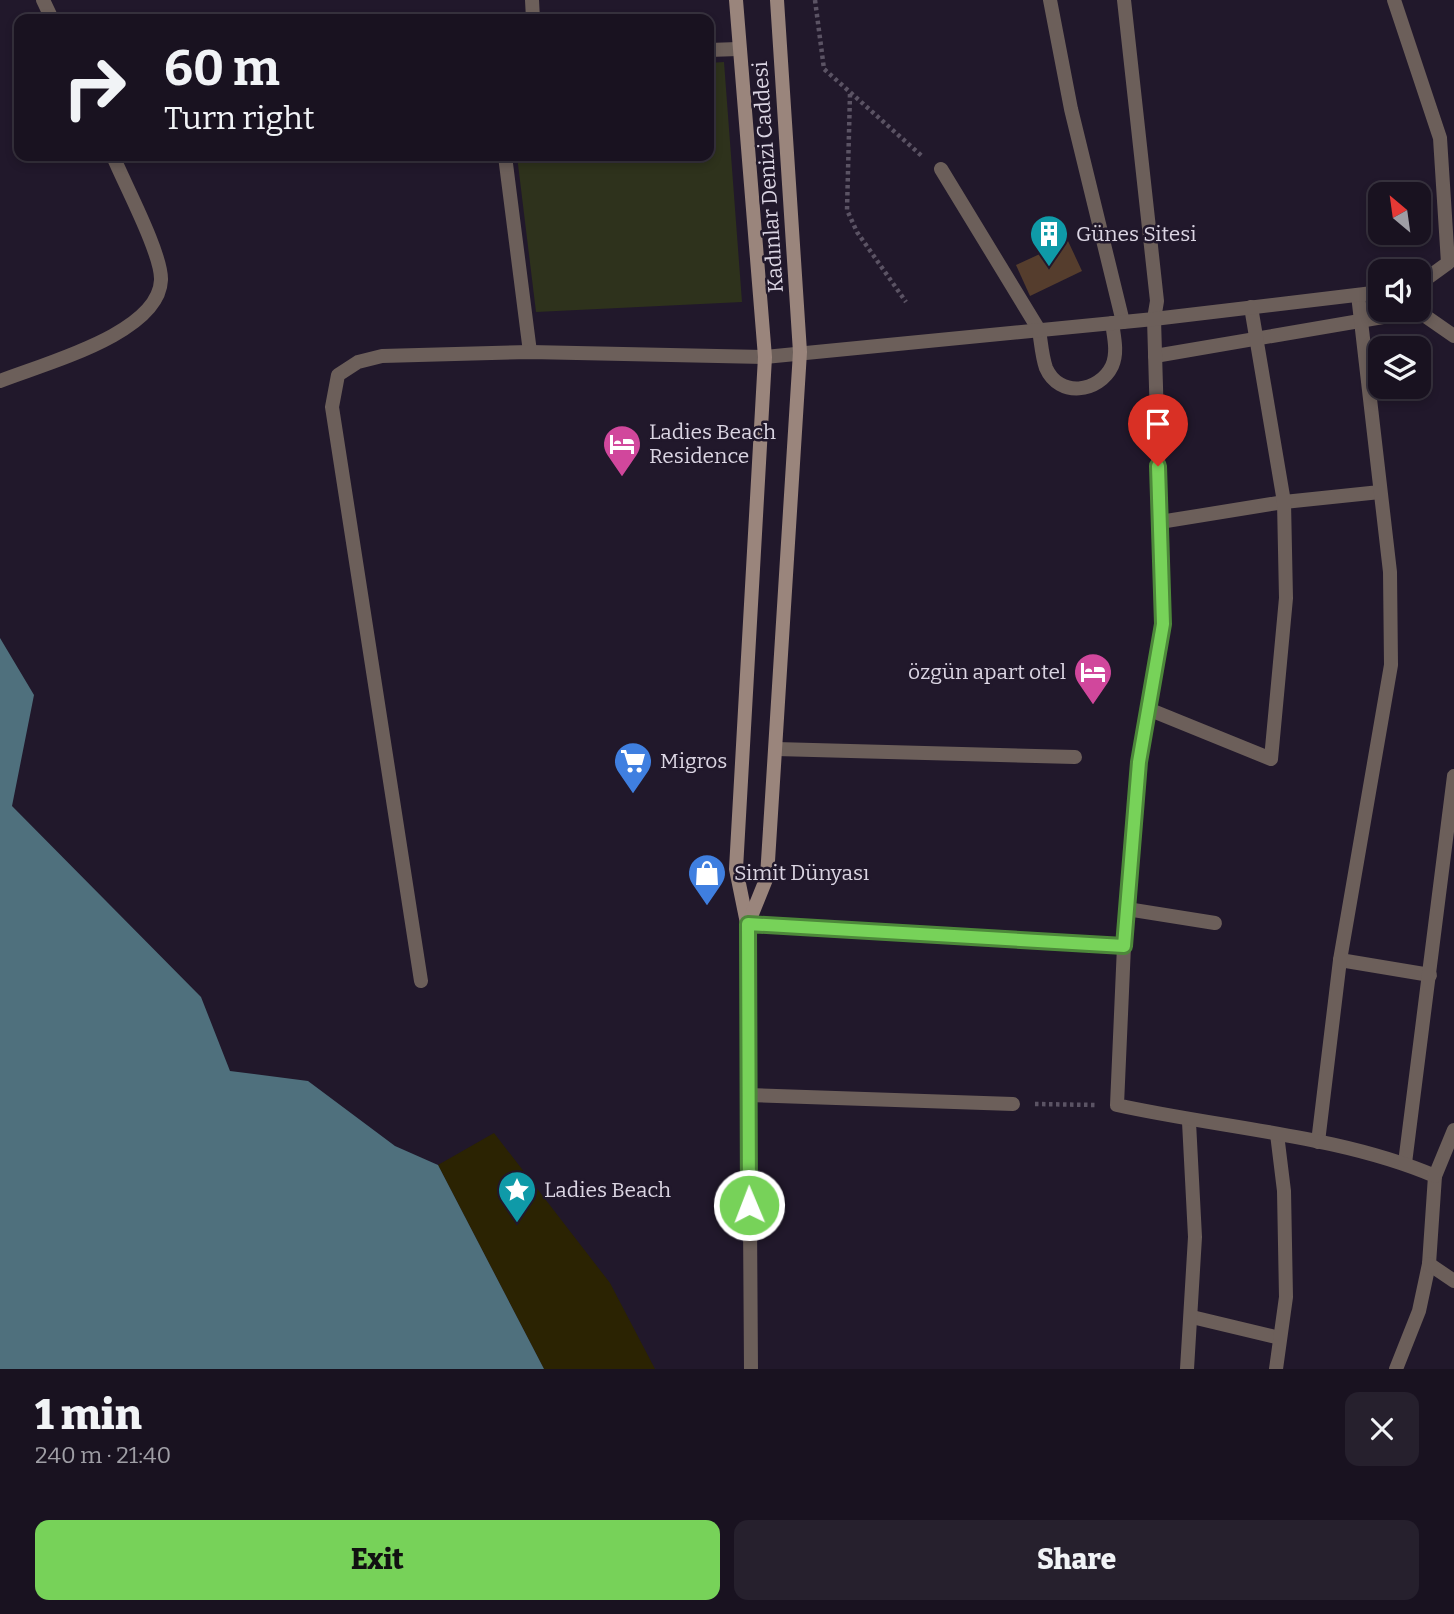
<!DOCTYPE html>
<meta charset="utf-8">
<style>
:root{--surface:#191220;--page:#26202d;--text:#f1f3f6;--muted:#9f9ea5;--line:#37323e;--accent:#77d259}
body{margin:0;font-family:Bitter,serif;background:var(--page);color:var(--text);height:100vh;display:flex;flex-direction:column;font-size:26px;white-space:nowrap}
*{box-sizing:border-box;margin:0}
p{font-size:23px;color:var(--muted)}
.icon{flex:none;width:38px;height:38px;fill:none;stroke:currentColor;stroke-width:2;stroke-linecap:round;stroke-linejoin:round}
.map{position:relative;height:1369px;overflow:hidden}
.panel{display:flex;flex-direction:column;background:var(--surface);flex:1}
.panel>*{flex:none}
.guide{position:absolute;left:14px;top:14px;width:700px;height:147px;border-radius:14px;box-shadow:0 4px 10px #0003,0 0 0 2px var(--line);background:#191220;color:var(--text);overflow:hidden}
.needle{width:46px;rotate:331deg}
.tools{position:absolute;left:1368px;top:182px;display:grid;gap:14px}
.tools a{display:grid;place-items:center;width:63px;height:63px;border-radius:14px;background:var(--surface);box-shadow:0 4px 10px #0003,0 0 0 2px var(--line);font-size:35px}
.pin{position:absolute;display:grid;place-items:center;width:60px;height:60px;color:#fff;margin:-72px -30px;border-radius:50% 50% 50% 0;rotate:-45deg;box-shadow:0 0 7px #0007}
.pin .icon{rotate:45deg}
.me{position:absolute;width:77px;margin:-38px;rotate:359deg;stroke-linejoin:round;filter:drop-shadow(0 0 5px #0008)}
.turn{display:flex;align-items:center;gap:24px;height:147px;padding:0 35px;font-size:32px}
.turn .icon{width:91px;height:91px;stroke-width:2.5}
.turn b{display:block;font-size:49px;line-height:60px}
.round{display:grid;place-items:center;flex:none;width:74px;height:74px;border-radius:14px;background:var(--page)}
.head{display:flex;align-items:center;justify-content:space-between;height:119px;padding:0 35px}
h1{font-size:42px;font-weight:800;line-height:52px}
.primary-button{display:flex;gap:14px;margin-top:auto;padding:14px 35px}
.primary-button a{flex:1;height:80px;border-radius:14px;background:var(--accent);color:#111;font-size:28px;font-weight:800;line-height:80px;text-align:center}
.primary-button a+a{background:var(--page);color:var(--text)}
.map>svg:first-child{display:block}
</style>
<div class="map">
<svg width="1454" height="1369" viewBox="0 0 1454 1369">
<rect width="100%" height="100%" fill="#21182b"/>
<polygon fill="#2e321c" points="724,62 742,302 536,312 517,156 709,156 709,63"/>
<polygon fill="#2b2302" points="494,1133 610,1283 655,1369 544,1369 438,1165"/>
<polygon fill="#4f707d" points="0,638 34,695 12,806 201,997 230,1071 308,1081 395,1146 438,1165 544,1369 0,1369"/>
<polygon fill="#553d2d" points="1068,241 1082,271 1030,296 1016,265"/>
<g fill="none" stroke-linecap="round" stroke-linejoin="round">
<g stroke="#5b5364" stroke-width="4.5" stroke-dasharray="3.5 3.5" stroke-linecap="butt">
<polyline points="815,0 824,69 923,157"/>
<polyline points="850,94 847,210 857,232 906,302"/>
<polyline points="1035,1104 1096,1105"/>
</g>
<g stroke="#6c5f5a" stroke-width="14">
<polyline points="43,0 52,19"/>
<path d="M1039,330C1041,342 1042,357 1046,368C1059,398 1099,393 1112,366C1118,353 1114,337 1112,323"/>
<polyline points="1155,356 1418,311 1454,336"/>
<path d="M0,381C42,364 159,334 161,280C162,254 124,183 113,156"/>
<polyline points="1160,522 1284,502 1380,492"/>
<polyline points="1148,709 1271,759 1286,598 1284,502 1251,307"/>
<polyline points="1127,909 1215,923"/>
<polyline points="1340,960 1430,975"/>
<polyline points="1318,1142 1340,960 1391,665 1390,572 1358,295"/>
<polyline points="1405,1163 1454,776"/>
<polyline points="1192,1317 1280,1338"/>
<polyline points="1187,1369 1195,1237 1189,1122"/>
<polyline points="1276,1369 1286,1297 1284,1191 1277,1134"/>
</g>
<g stroke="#6c5f5a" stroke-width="14">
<polyline points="532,0 533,19"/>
<polyline points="1050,0 1071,109 1123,322"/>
<path d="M1124,0L1157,301L1154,319L1163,624L1139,762L1124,946L1117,1105C1220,1128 1339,1135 1435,1176L1429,1264L1419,1311L1396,1369"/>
<polyline points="1394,0 1440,138 1448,263 1419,284"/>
<polyline points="709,50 738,49"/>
<polyline points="505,156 530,352"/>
<polyline points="941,169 1039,330"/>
<polyline points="776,749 1075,757"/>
<polyline points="421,981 332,407 338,375 358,362 382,356 530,352 765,357 1154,319 1381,292"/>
<polyline points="748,1095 1013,1104"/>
<polyline points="1435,1176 1454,1130"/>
<polyline points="1429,1264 1454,1281"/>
<polyline points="751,1369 748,924 1124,946"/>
</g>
<g stroke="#9a857c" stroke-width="14">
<polyline points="736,0 765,357 736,869 747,923"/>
<polyline points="748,924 767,877 800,352 777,0"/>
</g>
</g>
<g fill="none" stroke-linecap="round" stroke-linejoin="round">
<defs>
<polyline id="route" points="749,1205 748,924 1124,946 1139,762 1163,624 1158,466"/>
</defs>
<use href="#route" stroke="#4d883a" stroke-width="18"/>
<use href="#route" stroke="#77d259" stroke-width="12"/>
</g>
<defs>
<symbol id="building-pin" viewBox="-11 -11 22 30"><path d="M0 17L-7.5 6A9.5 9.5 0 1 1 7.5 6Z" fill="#0f9aa8" stroke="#21182b"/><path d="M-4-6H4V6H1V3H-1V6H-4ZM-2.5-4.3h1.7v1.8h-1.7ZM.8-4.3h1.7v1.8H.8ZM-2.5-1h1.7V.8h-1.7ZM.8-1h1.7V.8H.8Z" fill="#fff"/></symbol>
<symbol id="hotel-pin" viewBox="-11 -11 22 30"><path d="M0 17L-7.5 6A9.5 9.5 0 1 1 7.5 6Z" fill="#d1479c" stroke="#21182b"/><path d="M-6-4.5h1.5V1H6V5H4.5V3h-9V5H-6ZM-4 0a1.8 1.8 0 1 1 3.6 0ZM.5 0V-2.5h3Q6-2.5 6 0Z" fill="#fff"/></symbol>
<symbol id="supermarket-pin" viewBox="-11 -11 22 30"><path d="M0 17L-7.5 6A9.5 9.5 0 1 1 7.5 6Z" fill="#3f7fe0" stroke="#21182b"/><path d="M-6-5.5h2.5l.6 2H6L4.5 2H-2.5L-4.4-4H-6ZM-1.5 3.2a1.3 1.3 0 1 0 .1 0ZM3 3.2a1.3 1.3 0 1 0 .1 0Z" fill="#fff"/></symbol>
<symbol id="shop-pin" viewBox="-11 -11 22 30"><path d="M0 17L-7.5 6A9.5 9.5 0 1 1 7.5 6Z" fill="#3f7fe0" stroke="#21182b"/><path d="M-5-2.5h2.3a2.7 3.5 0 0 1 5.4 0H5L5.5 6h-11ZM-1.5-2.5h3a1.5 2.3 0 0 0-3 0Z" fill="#fff"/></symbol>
<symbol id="sight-pin" viewBox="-11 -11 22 30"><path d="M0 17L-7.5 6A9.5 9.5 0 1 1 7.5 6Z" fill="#0f9aa8" stroke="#21182b"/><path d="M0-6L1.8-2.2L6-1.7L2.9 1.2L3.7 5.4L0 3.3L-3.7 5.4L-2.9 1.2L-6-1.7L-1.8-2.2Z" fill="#fff"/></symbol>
</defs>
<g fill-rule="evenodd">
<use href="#building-pin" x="1027" y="212" width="44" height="60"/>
<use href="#hotel-pin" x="600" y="422" width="44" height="60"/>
<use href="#hotel-pin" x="1071" y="650" width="44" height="60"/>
<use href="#supermarket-pin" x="611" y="739" width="44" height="60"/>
<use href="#shop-pin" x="685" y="851" width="44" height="60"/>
<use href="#sight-pin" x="495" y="1168" width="44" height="60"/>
</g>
<g text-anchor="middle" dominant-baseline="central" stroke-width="5" stroke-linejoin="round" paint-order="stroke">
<g font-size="21" fill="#dbd5e3" stroke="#21182b">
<text transform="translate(768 177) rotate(-94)">Kadınlar Denizi Caddesi</text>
</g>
<g font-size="21" fill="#dbd5e3" stroke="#21182b" text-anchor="start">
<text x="1076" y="234">Günes Sitesi</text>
<text x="649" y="432">Ladies Beach<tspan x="649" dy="24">Residence</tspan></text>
<text x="1066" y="672" text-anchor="end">özgün apart otel</text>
<text x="660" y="761">Migros</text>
<text x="734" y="873">Simit Dünyası</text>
<text x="544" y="1190">Ladies Beach</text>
</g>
</g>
</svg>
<div class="tools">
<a><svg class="needle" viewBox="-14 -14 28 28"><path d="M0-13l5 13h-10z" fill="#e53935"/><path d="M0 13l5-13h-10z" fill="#9f9ea5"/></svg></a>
<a><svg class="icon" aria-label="sound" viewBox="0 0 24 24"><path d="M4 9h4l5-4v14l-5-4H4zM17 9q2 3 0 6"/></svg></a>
<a><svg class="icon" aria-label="layers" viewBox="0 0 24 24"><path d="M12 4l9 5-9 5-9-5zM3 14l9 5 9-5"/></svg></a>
</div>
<div class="pin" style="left:1158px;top:466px;background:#d93025"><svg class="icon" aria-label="arrive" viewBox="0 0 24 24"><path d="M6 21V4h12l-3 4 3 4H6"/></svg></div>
<svg class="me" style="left:749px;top:1205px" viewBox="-20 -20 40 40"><circle r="17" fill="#77d259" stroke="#fff" stroke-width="3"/><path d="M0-11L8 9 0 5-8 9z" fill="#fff"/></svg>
<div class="guide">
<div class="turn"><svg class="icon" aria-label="right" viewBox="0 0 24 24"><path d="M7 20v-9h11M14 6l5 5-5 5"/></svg><div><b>60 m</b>Turn right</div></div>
</div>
</div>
<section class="panel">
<div class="head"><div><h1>1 min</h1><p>240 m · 21:40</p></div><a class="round"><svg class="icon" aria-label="close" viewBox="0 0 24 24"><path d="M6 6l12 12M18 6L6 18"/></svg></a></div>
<div class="primary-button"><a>Exit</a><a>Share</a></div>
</section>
